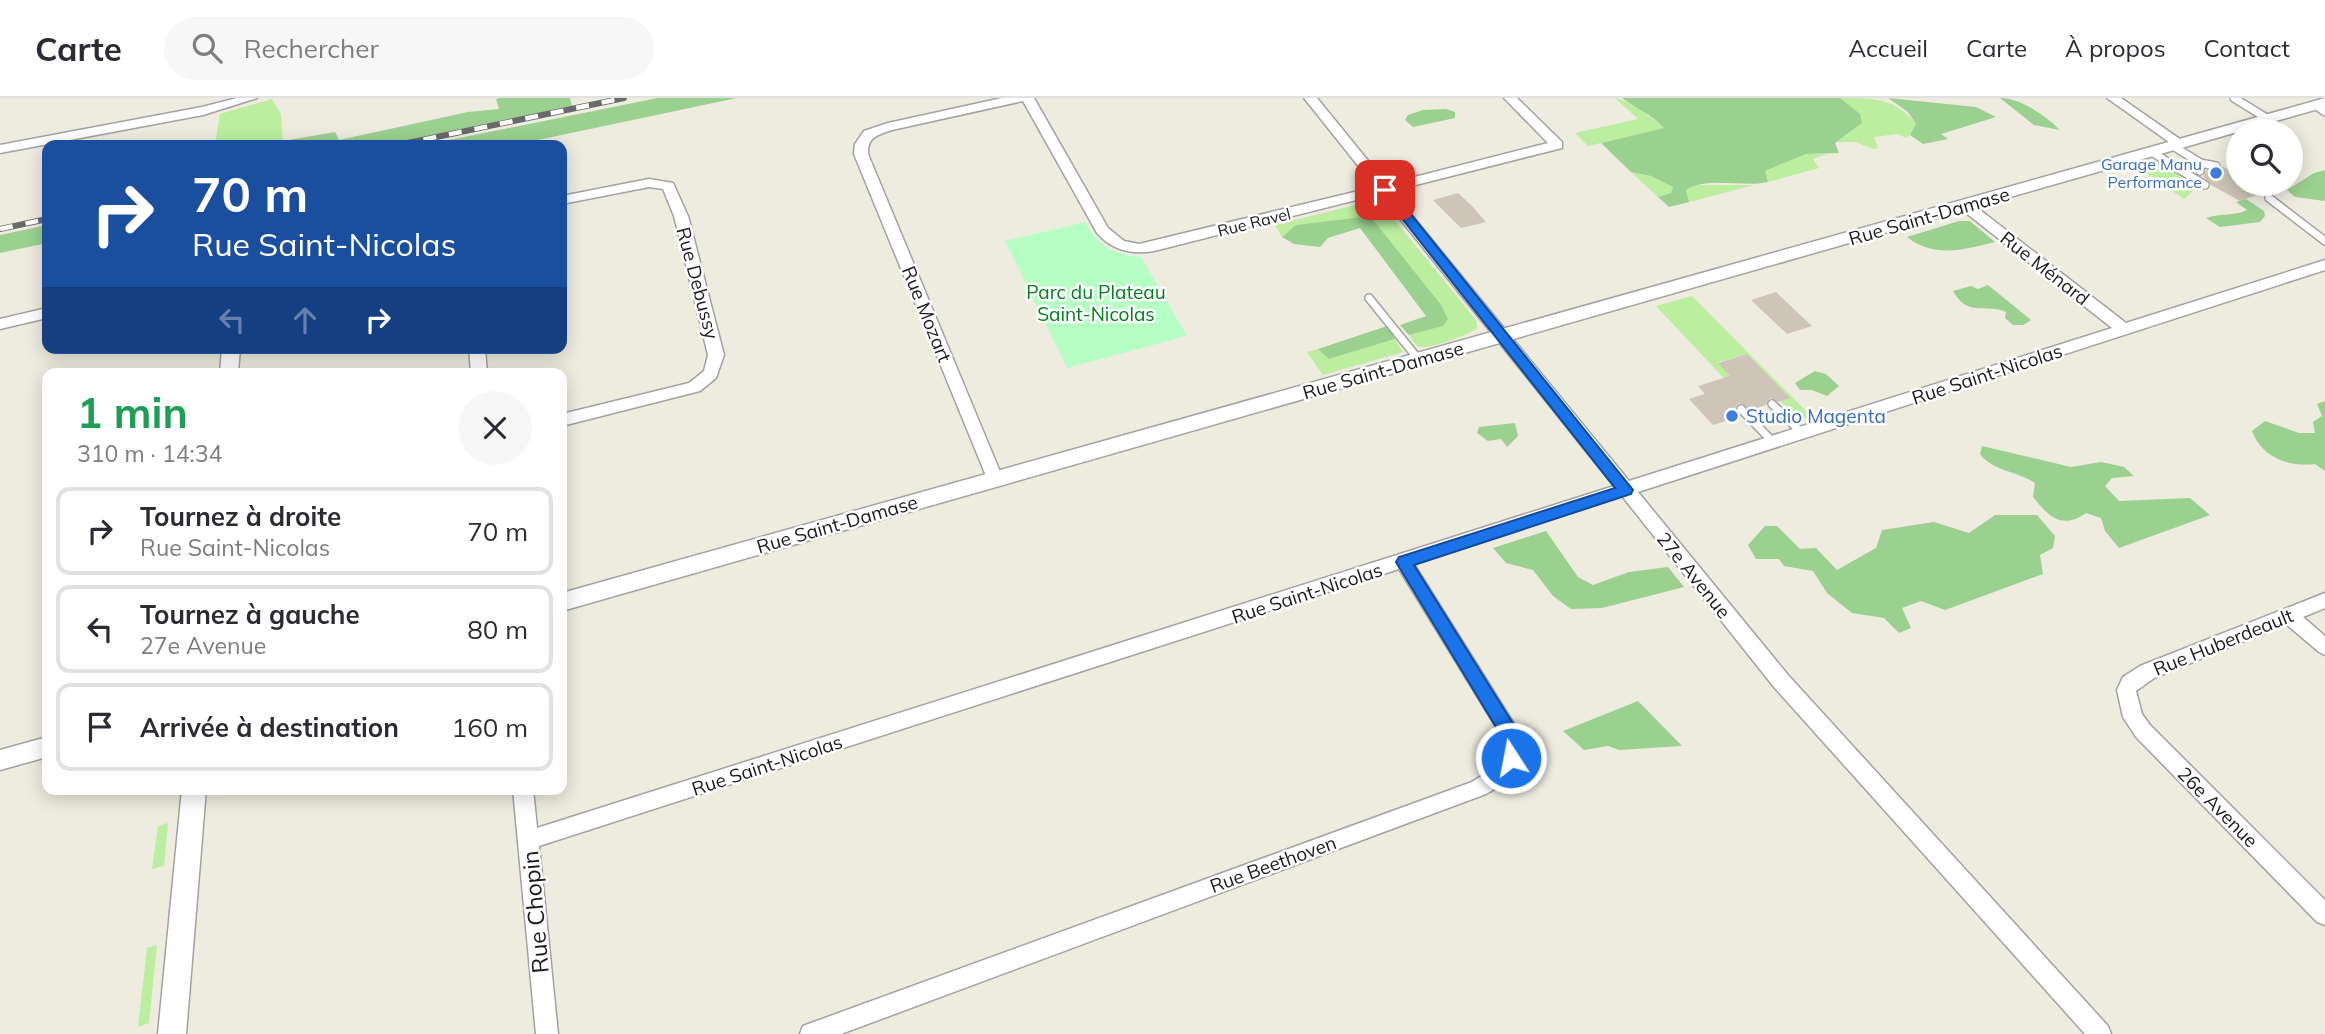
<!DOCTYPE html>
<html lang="fr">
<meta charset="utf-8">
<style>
:root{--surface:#fff;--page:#f7f7f7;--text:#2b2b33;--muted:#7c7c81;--line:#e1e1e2}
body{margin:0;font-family:Mulish,sans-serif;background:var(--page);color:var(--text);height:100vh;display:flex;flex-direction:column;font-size:26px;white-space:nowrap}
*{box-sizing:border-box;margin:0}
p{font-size:23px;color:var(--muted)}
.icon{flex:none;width:38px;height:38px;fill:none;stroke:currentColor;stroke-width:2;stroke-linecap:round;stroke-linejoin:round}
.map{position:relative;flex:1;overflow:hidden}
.details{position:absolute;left:42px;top:270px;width:525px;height:427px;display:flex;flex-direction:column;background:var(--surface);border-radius:14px;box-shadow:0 4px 18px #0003}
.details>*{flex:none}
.top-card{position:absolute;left:42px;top:42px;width:525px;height:214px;border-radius:14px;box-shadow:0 4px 18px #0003;background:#1a4fa0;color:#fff;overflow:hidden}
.controls{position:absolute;left:2226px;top:21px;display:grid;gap:14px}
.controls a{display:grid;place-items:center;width:77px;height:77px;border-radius:50%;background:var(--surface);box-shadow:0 4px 18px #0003;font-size:35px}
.pin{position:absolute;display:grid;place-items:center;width:60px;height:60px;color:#fff;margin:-30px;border-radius:14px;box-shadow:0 4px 10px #0006}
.me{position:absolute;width:77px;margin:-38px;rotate:349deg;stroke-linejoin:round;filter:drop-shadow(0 0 5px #0008)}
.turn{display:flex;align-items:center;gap:24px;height:147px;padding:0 35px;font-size:32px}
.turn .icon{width:91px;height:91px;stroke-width:2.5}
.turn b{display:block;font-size:49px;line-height:60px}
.lanes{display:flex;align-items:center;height:66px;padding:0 35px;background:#0003;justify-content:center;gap:35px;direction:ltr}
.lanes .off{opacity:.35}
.round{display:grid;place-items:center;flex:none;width:74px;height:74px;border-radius:37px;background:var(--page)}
.summary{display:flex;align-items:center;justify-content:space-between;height:119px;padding:0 35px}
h1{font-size:42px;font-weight:700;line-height:52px;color:#1e9e55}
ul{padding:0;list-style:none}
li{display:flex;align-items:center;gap:21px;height:88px;margin:0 14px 10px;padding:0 21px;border:4px solid var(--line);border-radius:14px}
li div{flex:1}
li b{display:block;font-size:26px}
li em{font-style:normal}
header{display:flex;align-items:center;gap:42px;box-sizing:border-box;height:98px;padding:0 35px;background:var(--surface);border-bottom:2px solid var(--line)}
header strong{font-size:33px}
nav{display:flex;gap:38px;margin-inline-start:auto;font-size:24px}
.search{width:490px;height:63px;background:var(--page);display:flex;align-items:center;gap:18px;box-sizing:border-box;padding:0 24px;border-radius:38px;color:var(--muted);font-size:26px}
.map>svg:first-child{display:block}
</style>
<header>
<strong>Carte</strong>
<div class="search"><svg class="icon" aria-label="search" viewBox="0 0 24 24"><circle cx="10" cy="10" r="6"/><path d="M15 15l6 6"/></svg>Rechercher</div>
<nav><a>Accueil</a><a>Carte</a><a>À propos</a><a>Contact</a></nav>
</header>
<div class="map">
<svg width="2325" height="936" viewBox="0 0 2325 936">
<rect width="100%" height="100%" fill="#eeebdf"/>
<g fill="#bbee9e">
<path d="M1615,0C1624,0 1657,22 1664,30L1588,48L1575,35L1638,21Z"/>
<path d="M1840,0C1875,0 1895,0 1916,26L1914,34L1906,40L1898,36L1874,39L1878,50L1873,51L1856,44H1837L1862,25Z"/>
<polygon points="272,1 281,16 283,47 215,47 220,16"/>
<polygon points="1806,56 1827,56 1813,61 1819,70 1768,84 1765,73"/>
<path d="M2160,65L2153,72C2169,76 2187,70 2197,89L2184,101L2140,71Z"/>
<polygon points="1631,74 1651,78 1673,89 1671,95 1658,99"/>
<polygon points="1695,87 1754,87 1689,104 1686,92"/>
<path d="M1367,104L1384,109L1476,222L1477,230C1469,237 1432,250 1421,249C1415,248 1412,242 1409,237L1443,228L1370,118L1296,127L1282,139L1275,127Z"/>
<polygon points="1692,198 1811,318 1800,322 1781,303 1747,256 1718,264 1759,309 1753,311 1656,208"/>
<polygon points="1395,241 1403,254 1323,277 1307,254 1318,251 1330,261"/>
<polygon points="168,725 164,768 152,771 158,728"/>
<polygon points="157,847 149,925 138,929 147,850"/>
</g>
<g fill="#9ad18f">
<polygon points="499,0 570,0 572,8 387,47 283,47 283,43 335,34 339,42 468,14 499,11 496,1"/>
<polygon points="658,0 737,0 514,47 424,47"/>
<path d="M1622,0H1840L1860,16L1862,25L1835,45L1839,55L1806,56L1765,73L1768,84C1743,90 1708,78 1686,92L1689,104L1669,109L1658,99L1671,95L1673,89L1651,78L1631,74L1601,45L1664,30C1652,16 1636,11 1622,0Z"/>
<polygon points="1888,0 1976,9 1996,19 1941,36 1948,41 1923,46 1910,37 1916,26 1908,14"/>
<path d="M2000,0C2021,0 2046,18 2060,32L2034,27Z"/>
<polygon points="1446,11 1455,14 1455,20 1413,29 1405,22 1408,17 1423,12"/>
<polygon points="2325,72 2325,103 2295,99 2287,92 2314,75"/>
<path d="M2246,101L2264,113L2265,118L2260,124L2220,129L2206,120C2220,115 2237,118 2247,112L2236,104Z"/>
<polygon points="1370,118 1441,207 1448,221 1443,228 1409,237 1400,227 1426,218 1360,130 1328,140 1320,149 1294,146 1282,139 1296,127"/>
<path d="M1959,123H1970L1995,144C1964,152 1933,160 1907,139Z"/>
<polygon points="47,127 47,145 0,155 0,137"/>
<path d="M1988,187L2031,222L2023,227H2013L2005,220L2006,214C1986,205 1968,220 1953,193L1971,188L1978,191Z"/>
<polygon points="1387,228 1395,241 1329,261 1318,251"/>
<polygon points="1815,273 1826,276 1839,288 1827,298 1812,292 1800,292 1795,285"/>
<path d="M2325,303V373L2315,366C2289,369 2262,360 2252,333L2265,323L2299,335H2315L2313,324L2322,318L2317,306Z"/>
<polygon points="1515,325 1518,338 1507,349 1501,341 1488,343 1477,335 1479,329"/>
<path d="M1982,348L2071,369L2101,364L2124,369L2134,378L2112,380L2105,388L2119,403L2190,400L2210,417L2119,450L2105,433L2101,420L2086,415C2062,432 2049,419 2033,399L2035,385C2017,373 1992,373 1980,356Z"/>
<polygon points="1995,417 2037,417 2055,438 2053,450 2040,457 2043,476 1945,512 1921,503 1902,510 1911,530 1899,535 1884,520 1852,515 1827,495 1813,473 1784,468 1779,461 1756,461 1748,447 1765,428 1777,428 1800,451 1816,450 1837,472 1876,450 1882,432 1934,424 1969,435"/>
<polygon points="1546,433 1578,479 1593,487 1629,474 1668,469 1684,489 1602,510 1571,511 1553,498 1533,472 1506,465 1493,450"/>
<polygon points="1638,603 1682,648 1619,652 1608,648 1584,652 1563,633"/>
</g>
<path fill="#b5ffc4" d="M1085,124C1098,148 1113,157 1141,159L1187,238L1067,270L1005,143Z"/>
<g fill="#cec4b8">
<polygon points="2222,68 2238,78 2238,86 2250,86 2264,95 2240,103 2211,87 2203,78 2206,72 2217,74"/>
<polygon points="1458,95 1471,107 1486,124 1461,130 1433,102"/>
<polygon points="1776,194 1798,215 1812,228 1787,236 1751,202"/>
<polygon points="1747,256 1790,300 1778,304 1770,300 1766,307 1751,312 1739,305 1735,310 1739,319 1713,327 1689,301 1705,296 1698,288 1730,278 1718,265"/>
</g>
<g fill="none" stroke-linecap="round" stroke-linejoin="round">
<defs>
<g id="service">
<polyline points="2234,0 2268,21"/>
<polyline points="2315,7 2325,14"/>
<polyline points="2173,48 2199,64"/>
<polyline points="2152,54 2177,70 2196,63"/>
<polyline points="2177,70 2205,87"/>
<polyline points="2200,73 2200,65 2216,68"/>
<polyline points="2269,100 2325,143"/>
<polyline points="1369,200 1419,262"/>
<polyline points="1772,306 1802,335"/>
<polyline points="1741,311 1773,344"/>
</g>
<g id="minor">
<polygon points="237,0 257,0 203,17 0,55 0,47 202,9"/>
<path d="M1002,0H1034L1108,130L1124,143L1139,146L1375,89L1304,0H1317L1387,86L1548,45L1504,0H1517L1562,44V50L1392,93L1629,383L2112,230L1961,111V105H1971L2126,225L2325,162V172L1638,394L1788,577L2108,928L2111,936H2085L1774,589L1622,398L1414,466L1518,632C1526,662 1512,682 1486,696L841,936H800L803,928L811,925L1472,684L1489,673L1500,660L1499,634L1399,471L539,748L558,936H536L513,691H533L537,730L1614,388L1380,96L1154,153C1132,157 1112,152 1097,135L1023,3L892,32C878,37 867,39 868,56L1003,381L995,387L989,385L854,56L855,46L864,33L888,25Z"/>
<polygon points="2107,0 2121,0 2187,46 2181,50 2176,49"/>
<polygon points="649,81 673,85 688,118 724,257 716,280 700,293 562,328 562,316 689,285 704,273 708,257 674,118 663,91 649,89 562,106 562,98"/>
<polygon points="47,210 47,220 0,231 0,221"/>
<polygon points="469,250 485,250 487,275 471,275"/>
<polygon points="2325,495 2325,510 2303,519 2325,538 2325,557 2319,554 2286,526 2154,580 2136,593 2142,616 2150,627 2325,802 2325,827 2317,824 2136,639 2123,619 2117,592 2123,579 2140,568"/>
</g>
<g id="tertiary">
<polygon points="2325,0 2325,9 562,513 562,495"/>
<polygon points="222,250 240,250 238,275 220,275"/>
<polygon points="47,639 47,659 0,672 0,652"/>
<polygon points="182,691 206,691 186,936 158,936"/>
</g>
</defs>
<use href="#service" stroke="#a2a2a2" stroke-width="10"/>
<use href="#minor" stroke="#a2a2a2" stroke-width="3"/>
<use href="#tertiary" stroke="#a2a2a2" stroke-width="3"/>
<use href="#service" stroke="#fff" stroke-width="7"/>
<use href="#minor" fill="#fff" fill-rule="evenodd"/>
<use href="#tertiary" fill="#fff" fill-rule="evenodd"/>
<defs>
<g id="rail">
<polyline points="398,47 624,0"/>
<polyline points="0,131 47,121"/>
</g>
</defs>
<use href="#rail" stroke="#696969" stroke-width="6"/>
<use href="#rail" stroke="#fff" stroke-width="4.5" stroke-dasharray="13" stroke-linecap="butt"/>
</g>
<polygon fill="#1a73e8" stroke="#114b97" stroke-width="2" points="1381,89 1389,89 1633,392 1631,396 1414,467 1514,627 1520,660 1511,668 1502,660 1499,634 1396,464 1399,459 1615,390 1381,94"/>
<g fill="#3f7fe0" stroke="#fff" stroke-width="2.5">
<circle cx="2216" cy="75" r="7"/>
<circle cx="1732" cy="318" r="7"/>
</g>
<g text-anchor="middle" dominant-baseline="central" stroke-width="5" stroke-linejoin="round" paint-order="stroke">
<g font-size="16" fill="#366cbe" stroke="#fff" text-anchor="end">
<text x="2202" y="66">Garage Manu<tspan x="2202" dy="18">Performance</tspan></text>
</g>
<g font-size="16" fill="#1b1b1b" stroke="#fff">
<text transform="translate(1254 124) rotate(-14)">Rue Ravel</text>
</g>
<g font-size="19" fill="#1b1b1b" stroke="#fff">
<text transform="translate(1929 118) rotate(-16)">Rue Saint-Damase</text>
<text transform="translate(2045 170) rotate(38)">Rue Ménard</text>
<text transform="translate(698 185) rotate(75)">Rue Debussy</text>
<text transform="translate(927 216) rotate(68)">Rue Mozart</text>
<text transform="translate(1383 272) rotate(-16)">Rue Saint-Damase</text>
<text transform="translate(1987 276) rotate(-18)">Rue Saint-Nicolas</text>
<text transform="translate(837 426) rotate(-16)">Rue Saint-Damase</text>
<text transform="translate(1694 477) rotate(51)">27e Avenue</text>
<text transform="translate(1307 495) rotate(-18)">Rue Saint-Nicolas</text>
<text transform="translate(2223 544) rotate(-22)">Rue Huberdeault</text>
<text transform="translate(767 667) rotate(-18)">Rue Saint-Nicolas</text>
<text transform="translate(2218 709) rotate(45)">26e Avenue</text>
<text transform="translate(1273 766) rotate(-20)">Rue Beethoven</text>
</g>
<g font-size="19" fill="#01801c" stroke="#fff">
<text x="1096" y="194">Parc du Plateau<tspan x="1096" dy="22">Saint-Nicolas</tspan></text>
</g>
<g font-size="19" fill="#366cbe" stroke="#fff" text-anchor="start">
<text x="1746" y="318">Studio Magenta</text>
</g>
<g font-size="23" fill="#1b1b1b" stroke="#fff">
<text transform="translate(535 814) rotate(-95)">Rue Chopin</text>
</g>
</g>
</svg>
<div class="controls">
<a><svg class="icon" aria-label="search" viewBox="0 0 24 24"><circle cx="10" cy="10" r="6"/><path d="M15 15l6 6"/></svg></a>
</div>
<div class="pin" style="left:1385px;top:92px;background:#d93025"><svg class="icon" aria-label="arrive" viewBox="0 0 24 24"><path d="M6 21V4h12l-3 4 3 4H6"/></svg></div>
<svg class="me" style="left:1511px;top:660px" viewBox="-20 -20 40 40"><circle r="17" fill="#1a73e8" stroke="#fff" stroke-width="3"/><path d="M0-11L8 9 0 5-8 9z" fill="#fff"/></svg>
<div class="top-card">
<div class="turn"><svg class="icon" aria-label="right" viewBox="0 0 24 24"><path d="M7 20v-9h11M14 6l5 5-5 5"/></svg><div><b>70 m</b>Rue Saint-Nicolas</div></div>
<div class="lanes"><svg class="icon off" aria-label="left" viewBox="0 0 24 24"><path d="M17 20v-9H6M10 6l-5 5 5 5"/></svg><svg class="icon off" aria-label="ahead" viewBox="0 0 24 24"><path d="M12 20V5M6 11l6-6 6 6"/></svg><svg class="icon" aria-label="right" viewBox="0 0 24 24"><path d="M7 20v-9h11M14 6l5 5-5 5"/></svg></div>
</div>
<section class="details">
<div class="summary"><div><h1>1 min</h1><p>310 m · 14:34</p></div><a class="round"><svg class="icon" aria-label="close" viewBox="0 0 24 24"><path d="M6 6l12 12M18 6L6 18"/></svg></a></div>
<ul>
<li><svg class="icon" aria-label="right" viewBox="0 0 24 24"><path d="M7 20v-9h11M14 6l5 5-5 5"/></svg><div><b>Tournez à droite</b><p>Rue Saint-Nicolas</p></div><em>70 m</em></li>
<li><svg class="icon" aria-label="left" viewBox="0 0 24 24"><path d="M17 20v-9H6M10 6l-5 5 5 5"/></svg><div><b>Tournez à gauche</b><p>27e Avenue</p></div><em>80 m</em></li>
<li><svg class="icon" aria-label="arrive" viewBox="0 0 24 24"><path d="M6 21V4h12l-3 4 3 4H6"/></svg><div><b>Arrivée à destination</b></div><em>160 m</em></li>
</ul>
</section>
</div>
